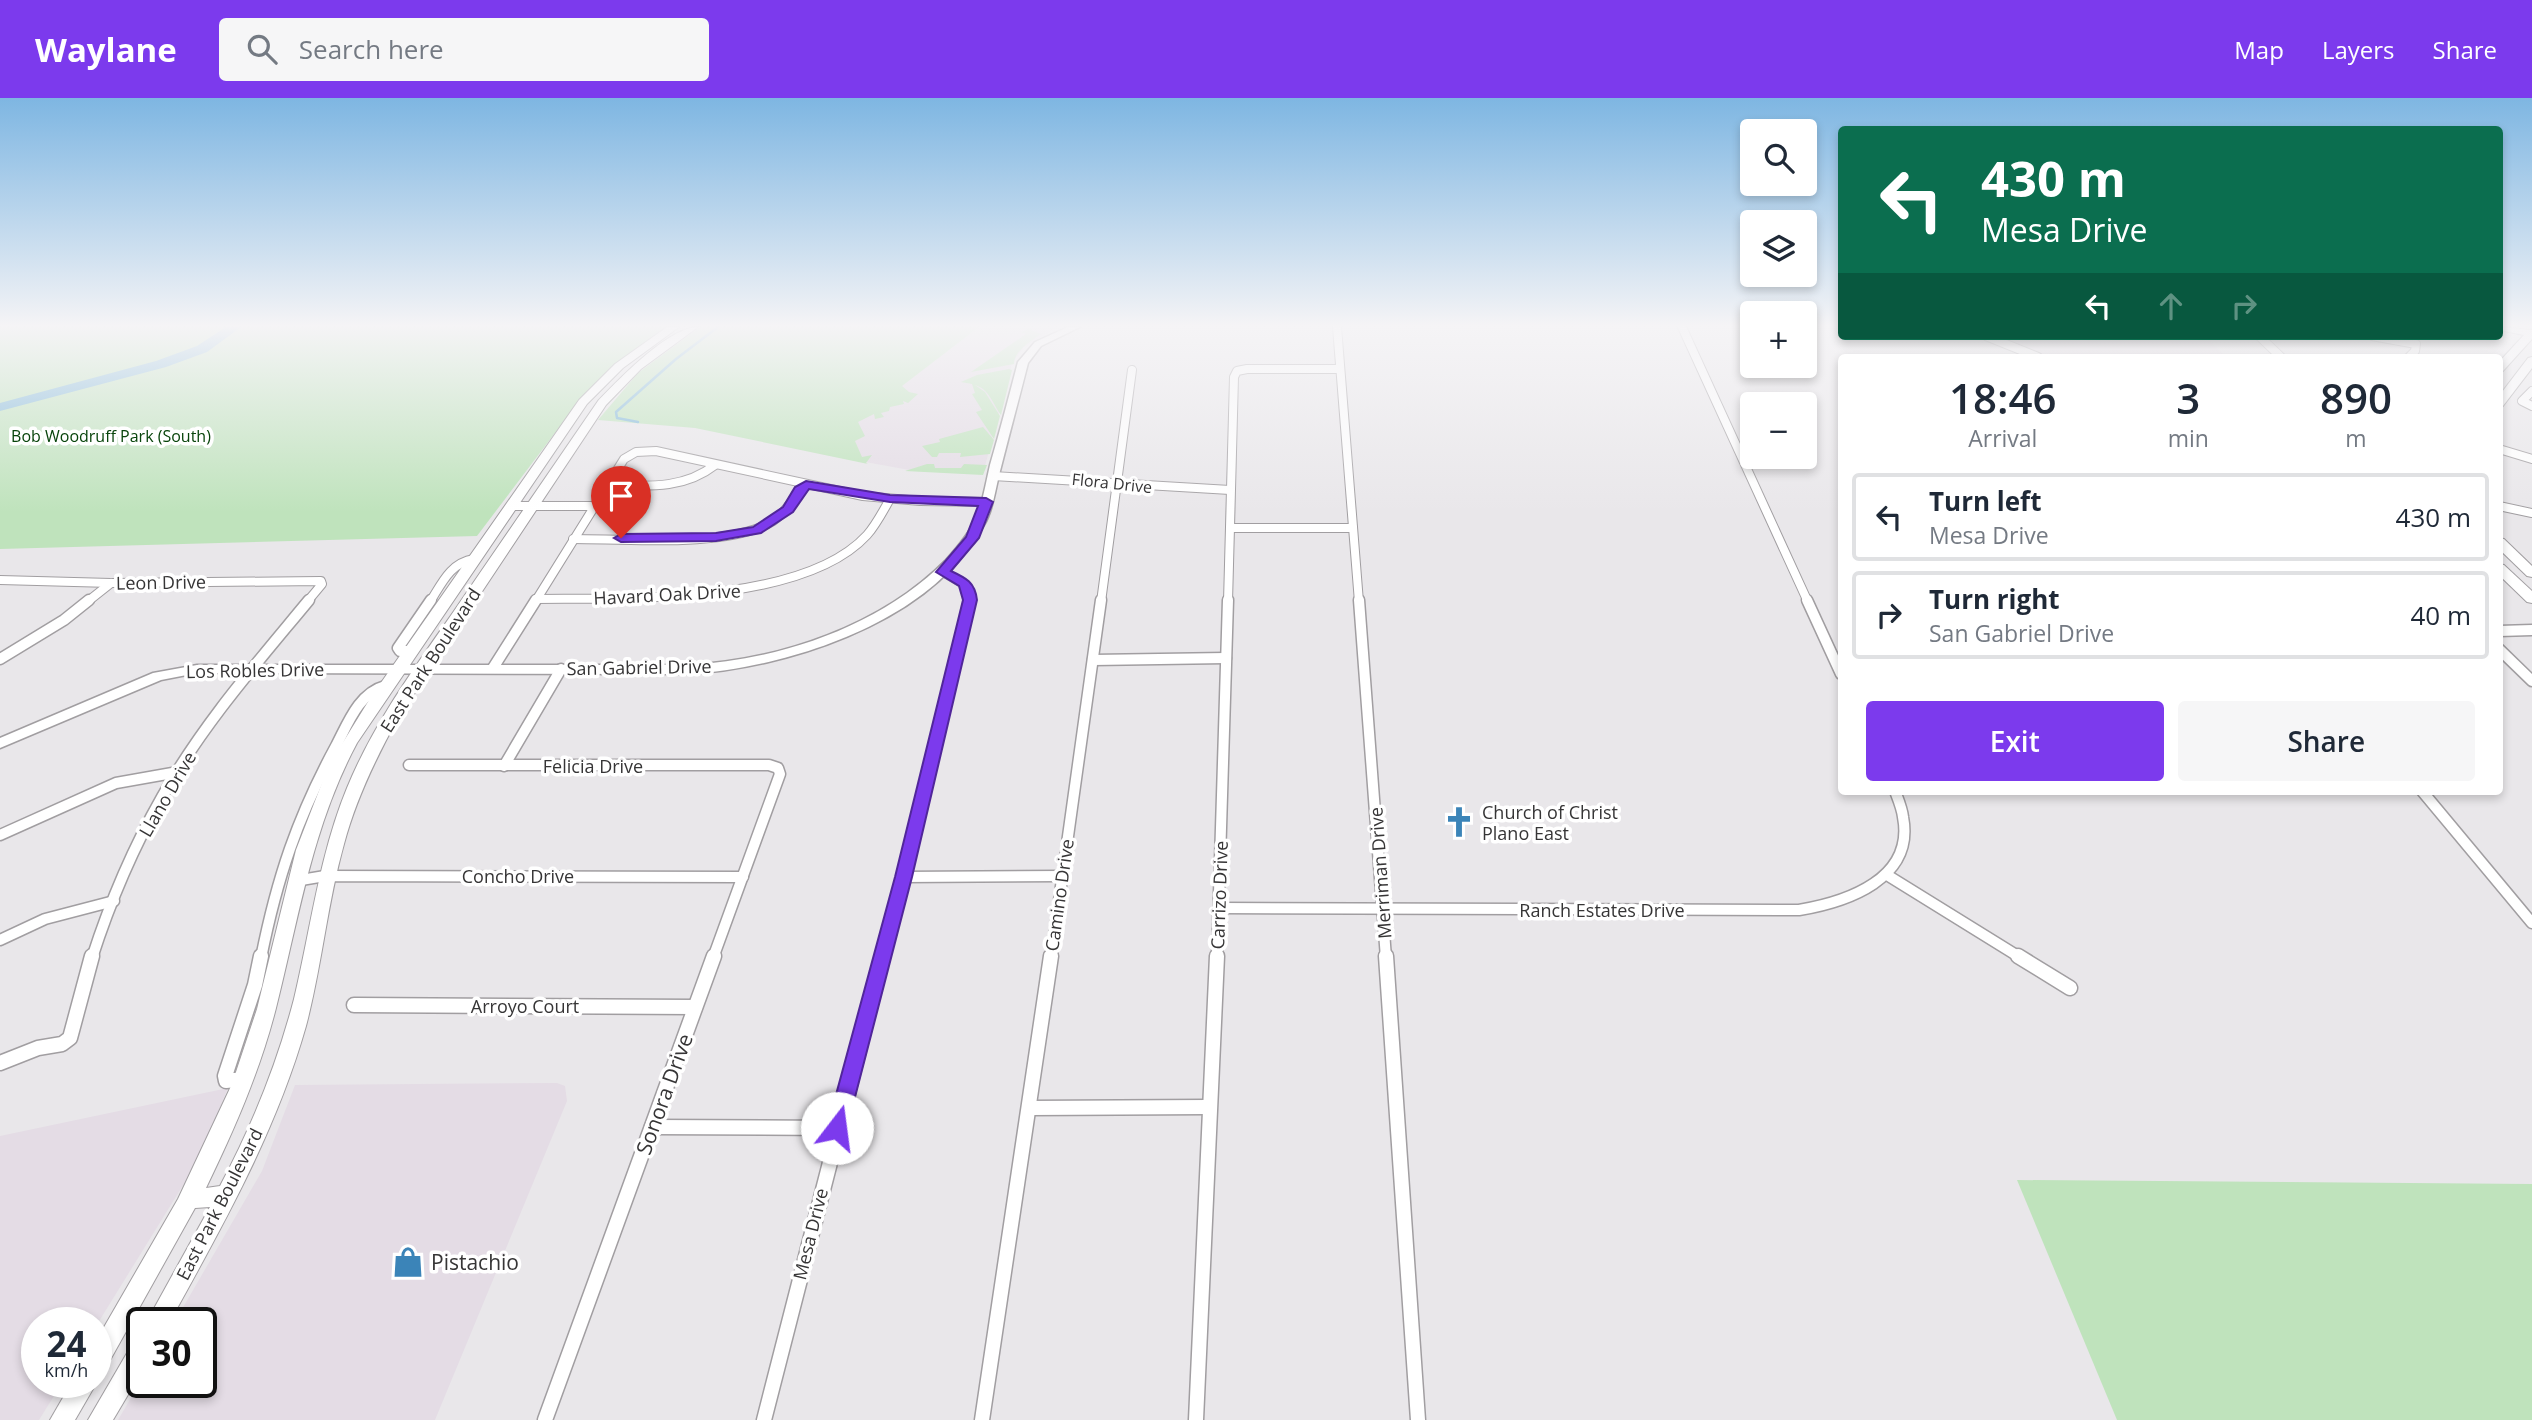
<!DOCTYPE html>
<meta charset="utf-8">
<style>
:root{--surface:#fff;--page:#f6f6f7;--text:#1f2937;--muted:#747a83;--line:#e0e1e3;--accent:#7c3aed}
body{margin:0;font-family:"Open Sans",sans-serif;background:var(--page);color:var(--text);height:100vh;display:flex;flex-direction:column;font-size:26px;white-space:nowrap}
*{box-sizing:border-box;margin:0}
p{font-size:23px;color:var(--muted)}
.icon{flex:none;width:38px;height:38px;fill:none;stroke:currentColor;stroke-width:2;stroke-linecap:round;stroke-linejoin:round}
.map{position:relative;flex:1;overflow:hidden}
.drawer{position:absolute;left:1838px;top:256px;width:665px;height:441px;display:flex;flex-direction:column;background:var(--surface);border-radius:7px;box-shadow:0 4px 10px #0003}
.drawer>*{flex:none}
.banner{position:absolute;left:1838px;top:28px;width:665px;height:214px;border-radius:7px;box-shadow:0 4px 10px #0003;background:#0b6e4f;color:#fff;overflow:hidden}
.buttons{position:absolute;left:1740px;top:21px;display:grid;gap:14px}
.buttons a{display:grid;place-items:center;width:77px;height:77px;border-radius:7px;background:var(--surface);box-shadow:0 4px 10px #0003;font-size:35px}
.speed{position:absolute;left:21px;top:1209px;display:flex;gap:14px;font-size:35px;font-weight:700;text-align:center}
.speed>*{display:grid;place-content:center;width:91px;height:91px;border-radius:50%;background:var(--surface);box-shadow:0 4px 10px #0003;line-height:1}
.speed small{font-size:18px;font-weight:400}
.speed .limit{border:4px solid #111;border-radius:10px;background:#fff;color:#111}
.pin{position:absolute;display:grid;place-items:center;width:60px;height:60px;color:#fff;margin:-72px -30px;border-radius:50% 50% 50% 0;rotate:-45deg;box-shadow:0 0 7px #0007}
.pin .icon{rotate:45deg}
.me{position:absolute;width:77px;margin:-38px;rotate:15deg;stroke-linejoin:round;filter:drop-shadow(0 0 5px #0008)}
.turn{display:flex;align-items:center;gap:24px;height:147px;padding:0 28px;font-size:32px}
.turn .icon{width:91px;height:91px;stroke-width:2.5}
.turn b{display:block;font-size:49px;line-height:60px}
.lanes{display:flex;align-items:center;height:66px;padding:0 28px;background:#0003;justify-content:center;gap:35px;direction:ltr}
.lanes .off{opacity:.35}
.eta{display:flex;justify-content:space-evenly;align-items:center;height:119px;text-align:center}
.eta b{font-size:42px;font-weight:600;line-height:49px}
.action{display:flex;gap:14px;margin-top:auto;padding:14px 28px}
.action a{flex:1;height:80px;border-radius:7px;background:var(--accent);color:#fff;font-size:28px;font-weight:600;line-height:80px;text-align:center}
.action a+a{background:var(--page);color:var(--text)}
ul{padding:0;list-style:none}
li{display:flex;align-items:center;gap:21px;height:88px;margin:0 14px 10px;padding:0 14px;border:4px solid var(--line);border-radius:7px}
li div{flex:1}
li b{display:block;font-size:26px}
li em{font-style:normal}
header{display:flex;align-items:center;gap:42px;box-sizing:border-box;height:98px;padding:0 35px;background:var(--accent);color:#fff}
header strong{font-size:33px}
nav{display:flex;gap:38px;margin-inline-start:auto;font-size:24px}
.search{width:490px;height:63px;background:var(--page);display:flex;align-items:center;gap:18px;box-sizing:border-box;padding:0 24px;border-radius:7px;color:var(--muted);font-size:26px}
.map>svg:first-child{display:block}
</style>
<header>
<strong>Waylane</strong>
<div class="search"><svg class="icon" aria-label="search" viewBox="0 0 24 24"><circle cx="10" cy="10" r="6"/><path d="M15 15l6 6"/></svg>Search here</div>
<nav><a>Map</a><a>Layers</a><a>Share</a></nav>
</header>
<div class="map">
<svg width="2532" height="1322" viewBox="0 0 2532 1322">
<rect width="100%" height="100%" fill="#e9e7ea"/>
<g fill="#e4dce5">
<polygon points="979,229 1058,229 1024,249 1012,265 983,376 915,373 821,356 858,321"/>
<polygon points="1996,238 2205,238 2226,259 2049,259"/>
<polygon points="557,985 565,988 567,1003 435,1322 118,1322 142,1281 142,1284 201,1284 201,1225 174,1225 262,1073 295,987"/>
<polygon points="228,990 198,1063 96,1228 96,1225 37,1225 37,1284 62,1285 39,1322 0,1322 0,1038"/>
</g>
<g fill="#bfe3bc">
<polygon points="0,229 669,229 623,261 586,294 477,438 0,451"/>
<polygon points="700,229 979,229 902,288 909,294 918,296 908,305 903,303 904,306 890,309 889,313 881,315 884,319 875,321 874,316 858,324 865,338 855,343 862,359 872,357 866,365 868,366 695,330 598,322 638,275"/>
<path d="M1029,231L1041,236C1031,243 1014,253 1014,266L971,274L1026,236L1020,234Z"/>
<path d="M1009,271L1012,272L1001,317C993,306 989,291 975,287L985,294L1000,318L994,341L976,314L982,312L972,296L975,295L972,286L961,284L977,277Z"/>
<polygon points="983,329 994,342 990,356 960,359 961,355 939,355 937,359 932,359 922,348 940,344 939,341"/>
<polygon points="927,366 934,366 935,370 961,370 964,366 987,367 983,377 905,373"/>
<polygon points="2017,1082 2532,1086 2532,1322 2117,1322"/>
</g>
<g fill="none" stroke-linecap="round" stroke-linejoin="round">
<polyline stroke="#7fb8d8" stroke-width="2.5" points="638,324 617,320 616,314 676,261 718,229"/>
<polygon fill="#7fb8d8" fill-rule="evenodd" points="226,229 241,229 207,254 166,269 0,313 0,305 156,263 197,248"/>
<defs>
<g id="minor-far2">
<polyline points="1337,229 1359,504"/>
<polyline points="1682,229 1808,504"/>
<polyline points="1986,238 2038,259"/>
<polyline points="2259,238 2281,259"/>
<polyline points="2372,238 2416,246 2415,253 2409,259"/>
<polyline points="2532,293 2522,303 2532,308"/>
<polyline points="2499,351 2532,361"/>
<polyline points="993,378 1230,392"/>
<path d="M607,387C646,388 683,392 715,367"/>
<polyline points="511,408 593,408"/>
<polyline points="2499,408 2532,415"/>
<polyline points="1231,430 1353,430"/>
<path d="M573,441C624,441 731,450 773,423C787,414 793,398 806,387"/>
<polyline points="943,474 965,487 970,504"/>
<polyline points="0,482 111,485 321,483 322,486 307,504"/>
<path d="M536,501C625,500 803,507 867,437C876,427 883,413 890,401"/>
<polyline points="87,504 111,485"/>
<path d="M430,504C442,485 450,465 474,461"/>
<polyline points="535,504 624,361 636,354 656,353 863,398 920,403 986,404"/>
<polyline points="1101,504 1132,272"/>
<polyline points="1228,504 1234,279 1237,273 1247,271 1340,271"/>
</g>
<g id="minor-far1">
<polyline points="1359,502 1386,860"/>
<polyline points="1807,502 1841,576"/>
<polyline points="2499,533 2532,532"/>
<polyline points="2499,551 2532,583"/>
<polyline points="411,553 400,553 398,550 431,502"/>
<polyline points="0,561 64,522 89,502"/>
<polyline points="1093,562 1226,560"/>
<polyline points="493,570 536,502"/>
<polyline points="409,667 769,667 778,670 780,676 713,860"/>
<polyline points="504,668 561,571"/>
<polyline points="2422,693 2532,825"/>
<polyline points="0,737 116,685 178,674"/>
<polyline points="1887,777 2021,860"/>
<polyline points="903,779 1061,778"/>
<polyline points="295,783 325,778 743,779"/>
<path d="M1219,810L1799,812C1847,804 1915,781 1903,719C1902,710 1898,701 1895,693"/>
<polyline points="0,842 45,821 114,803"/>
<path d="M92,860C110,804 133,750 162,699C202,627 257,565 309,502"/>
<path d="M261,860C277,780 297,720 336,648C348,625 359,595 385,588"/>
<polyline points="882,860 970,502"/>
<polyline points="1051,860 1101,502"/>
<polyline points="1217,860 1228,502"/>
</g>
<g id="minor">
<polyline points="1386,858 1418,1322"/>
<polyline points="2018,858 2070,890"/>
<polyline points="354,907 695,909"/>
<polyline points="0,965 38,950 62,946 70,940 92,858"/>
<polyline points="244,981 226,983 225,978 255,887 261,858"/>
<polyline points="1030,1010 1208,1009"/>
<polyline points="652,1029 837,1030"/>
<polyline points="545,1322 714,858"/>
<polyline points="764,1322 883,858"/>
<polyline points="982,1322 1051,858"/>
<polyline points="1196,1322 1217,858"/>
</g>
<path id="tertiary" d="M1068,229H1080L1041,248L1028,265C1019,301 1009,337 1000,373C996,388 994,405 988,419C985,427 979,435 974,442C920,527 785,570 689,576L197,575L161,582L0,650V640L153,575L197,567H689C780,562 881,528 946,462C957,450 970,434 977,419C983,403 986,384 990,367C1000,333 1009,298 1018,264L1035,244Z"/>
<g id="secondary">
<path d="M667,229H679L623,270L587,306L357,645C312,729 299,819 276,910C260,973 234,1032 206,1090L220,1088C252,1028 277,966 294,901C311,830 319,758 347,690C373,626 415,569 454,513C502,443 550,373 598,303C619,281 669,229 698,229L641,271L606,307L398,620C376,660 356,701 344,746C327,806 322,868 306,928C276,1034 222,1129 169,1225H146L210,1109L195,1110L104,1273L96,1276V1243L178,1101L232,986L257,911L296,752L329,667L371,599L579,302L615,266Z"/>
<polygon points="2499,229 2532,232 2532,241 2503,273 2499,274 2499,264 2524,237 2499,232"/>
<polygon points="2532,259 2532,270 2503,308 2499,309 2499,298 2528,260"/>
<polygon points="2499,440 2504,441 2532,468 2532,479 2527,478 2499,451"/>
<polygon points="2499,466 2504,467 2532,493 2532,505 2527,504 2499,477"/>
<polygon points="142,1240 142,1273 113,1322 88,1322 134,1243"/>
<polygon points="96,1283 97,1284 75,1322 50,1322 72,1284"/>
</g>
</defs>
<use href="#minor-far2" stroke="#a19ea1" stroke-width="10"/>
<use href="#minor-far1" stroke="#a19ea1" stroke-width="13"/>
<use href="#minor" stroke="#a19ea1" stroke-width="17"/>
<use href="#tertiary" stroke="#a19ea1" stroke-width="3"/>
<use href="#secondary" stroke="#a19ea1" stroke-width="2"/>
<use href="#minor-far2" stroke="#fff" stroke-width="8"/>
<use href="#minor-far1" stroke="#fff" stroke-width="10"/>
<use href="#minor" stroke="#fff" stroke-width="14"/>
<use href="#tertiary" fill="#fff" fill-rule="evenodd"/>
<use href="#secondary" fill="#fff" fill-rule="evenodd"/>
</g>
<linearGradient id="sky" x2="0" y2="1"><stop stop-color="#7eb6e2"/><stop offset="0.55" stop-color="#f5f4f6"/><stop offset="1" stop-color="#f5f4f6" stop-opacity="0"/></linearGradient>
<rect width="2532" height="414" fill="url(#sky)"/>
<path fill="#7c3aed" stroke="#51269a" stroke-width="2" d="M806,383L890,397L986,400L993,404L979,440L951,473C966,480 975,484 977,502L912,779L847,1030L844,1036L837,1039L830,1036L827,1030L895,779L963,502L959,488L936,474L966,439L978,408L890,404L809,391L793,414L761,435L716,443L621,444L614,440L621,436L716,435L753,429L783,409L795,389Z"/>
<defs>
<symbol id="church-bare" viewBox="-9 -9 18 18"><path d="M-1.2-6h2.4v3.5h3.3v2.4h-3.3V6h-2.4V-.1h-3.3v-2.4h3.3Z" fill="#3b84b8" stroke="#fff" stroke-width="2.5" paint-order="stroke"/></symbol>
<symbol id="shop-bare" viewBox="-9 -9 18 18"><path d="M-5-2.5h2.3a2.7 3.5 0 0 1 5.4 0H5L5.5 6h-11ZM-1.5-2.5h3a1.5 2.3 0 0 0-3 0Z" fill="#3b84b8" stroke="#fff" stroke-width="2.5" paint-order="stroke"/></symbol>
</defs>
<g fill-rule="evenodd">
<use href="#church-bare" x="1437" y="702" width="44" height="44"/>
<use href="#shop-bare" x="386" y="1142" width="44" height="44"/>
</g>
<g text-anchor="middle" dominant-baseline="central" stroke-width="7" stroke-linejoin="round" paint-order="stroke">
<g font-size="16" fill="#08440b" stroke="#fff">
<text x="111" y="338">Bob Woodruff Park (South)</text>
</g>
<g font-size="16" fill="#363536" stroke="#fff">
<text transform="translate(1112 385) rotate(6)">Flora Drive</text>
</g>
<g font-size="18" fill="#363536" stroke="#fff">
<text transform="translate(161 484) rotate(-1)">Leon Drive</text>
<text transform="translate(667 496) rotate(-3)">Havard Oak Drive</text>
<text transform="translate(430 562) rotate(-57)">East Park Boulevard</text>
<text transform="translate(639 569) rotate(-1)">San Gabriel Drive</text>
<text transform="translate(255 572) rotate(-1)">Los Robles Drive</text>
<text x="593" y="668">Felicia Drive</text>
<text transform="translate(167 696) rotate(-60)">Llano Drive</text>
<text transform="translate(1380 775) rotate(-94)">Merriman Drive</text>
<text x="518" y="778">Concho Drive</text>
<text transform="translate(1059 797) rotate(-82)">Camino Drive</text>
<text transform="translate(1219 797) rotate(-88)">Carrizo Drive</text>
<text x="1602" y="812">Ranch Estates Drive</text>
<text x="525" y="908">Arroyo Court</text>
<text transform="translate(219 1106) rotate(-63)">East Park Boulevard</text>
<text transform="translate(810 1136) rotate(-76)">Mesa Drive</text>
</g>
<g font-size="18" fill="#363536" stroke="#fff" text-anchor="start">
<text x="1482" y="714">Church of Christ<tspan x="1482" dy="21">Plano East</tspan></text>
</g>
<g font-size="21" fill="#363536" stroke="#fff">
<text transform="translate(664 996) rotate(-70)">Sonora Drive</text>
</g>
<g font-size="21" fill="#363536" stroke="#fff" text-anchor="start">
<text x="431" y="1164">Pistachio</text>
</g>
</g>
</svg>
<div class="buttons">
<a><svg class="icon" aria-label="search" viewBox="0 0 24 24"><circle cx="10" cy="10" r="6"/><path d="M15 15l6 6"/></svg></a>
<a><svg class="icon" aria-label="layers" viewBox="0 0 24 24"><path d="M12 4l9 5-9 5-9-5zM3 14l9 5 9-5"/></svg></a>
<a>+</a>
<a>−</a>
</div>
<div class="speed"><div>24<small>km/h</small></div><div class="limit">30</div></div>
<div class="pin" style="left:621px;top:440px;background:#d93025"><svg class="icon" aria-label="arrive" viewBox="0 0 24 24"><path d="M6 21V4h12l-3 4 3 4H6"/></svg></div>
<svg class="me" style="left:837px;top:1030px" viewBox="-20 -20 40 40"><circle r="19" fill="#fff"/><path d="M0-13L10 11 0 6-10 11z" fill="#7c3aed"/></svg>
<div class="banner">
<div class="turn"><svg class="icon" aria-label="left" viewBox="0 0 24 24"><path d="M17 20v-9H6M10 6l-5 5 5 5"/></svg><div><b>430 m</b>Mesa Drive</div></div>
<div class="lanes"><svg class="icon" aria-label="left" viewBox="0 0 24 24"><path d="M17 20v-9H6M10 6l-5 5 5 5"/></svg><svg class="icon off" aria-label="ahead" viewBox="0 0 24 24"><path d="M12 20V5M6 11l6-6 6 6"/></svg><svg class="icon off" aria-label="right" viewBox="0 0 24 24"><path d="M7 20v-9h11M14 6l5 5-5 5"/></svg></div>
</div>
<section class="drawer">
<div class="eta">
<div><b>18:46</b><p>Arrival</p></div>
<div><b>3</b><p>min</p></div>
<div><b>890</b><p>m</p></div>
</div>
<ul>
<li><svg class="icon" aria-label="left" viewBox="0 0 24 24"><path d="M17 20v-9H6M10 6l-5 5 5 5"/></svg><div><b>Turn left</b><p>Mesa Drive</p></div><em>430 m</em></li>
<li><svg class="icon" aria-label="right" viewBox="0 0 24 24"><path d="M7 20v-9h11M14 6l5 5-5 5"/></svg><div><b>Turn right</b><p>San Gabriel Drive</p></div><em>40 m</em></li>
</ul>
<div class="action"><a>Exit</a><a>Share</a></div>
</section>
</div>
